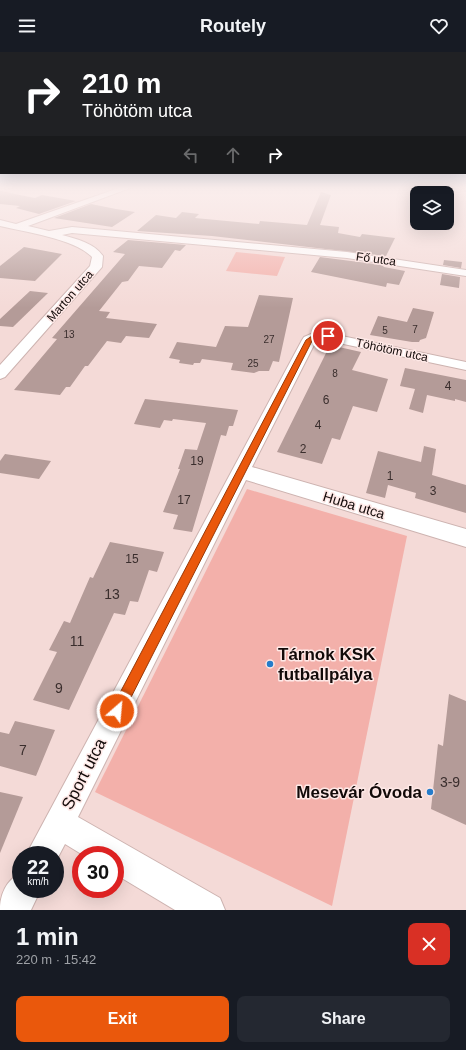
<!DOCTYPE html>
<meta charset="utf-8">
<style>
:root{--surface:#171b24;--page:#242831;--text:#f1f3f6;--muted:#9ea1a6;--accent:#ea580c}
body{margin:0;font-family:Helvetica,sans-serif;background:var(--page);color:var(--text);height:100vh;display:flex;flex-direction:column;font-size:15px;white-space:nowrap}
*{box-sizing:border-box;margin:0}
p{font-size:13px;color:var(--muted)}
.icon{flex:none;width:22px;height:22px;fill:none;stroke:currentColor;stroke-width:2;stroke-linecap:round;stroke-linejoin:round}
.map{position:relative;height:858px;overflow:hidden}
.sheet{display:flex;flex-direction:column;background:var(--surface);flex:1}
.sheet>*{flex:none}
.top-card{position:absolute;left:0px;top:0px;width:466px;height:122px;box-shadow:0 4px 16px #0002;background:#202124;color:#fff;overflow:hidden}
.controls{position:absolute;left:410px;top:134px;display:grid;gap:8px}
.controls a{display:grid;place-items:center;width:44px;height:44px;border-radius:8px;background:var(--surface);box-shadow:0 4px 16px #0002;font-size:20px}
.speed{position:absolute;left:12px;top:794px;display:flex;gap:8px;font-size:20px;font-weight:700;text-align:center}
.speed>*{display:grid;place-content:center;width:52px;height:52px;border-radius:50%;background:var(--surface);box-shadow:0 4px 16px #0002;line-height:1}
.speed small{font-size:10px;font-weight:400}
.speed .limit{border:6px solid #d22;background:#fff;color:#111}
.pin{position:absolute;display:grid;place-items:center;width:34px;height:34px;color:#fff;margin:-17px;border:2px solid #fff;border-radius:50%;box-shadow:0 1px 4px #0007}
.me{position:absolute;width:44px;margin:-22px;rotate:27deg;stroke-linejoin:round;filter:drop-shadow(0 0 3px #0008)}
.turn{display:flex;align-items:center;gap:14px;height:84px;padding:0 16px;font-size:18px}
.turn .icon{width:52px;height:52px;stroke-width:2.5}
.turn b{display:block;font-size:28px;line-height:34px}
.lanes{display:flex;align-items:center;height:38px;padding:0 16px;background:#0003;justify-content:center;gap:20px;direction:ltr}
.lanes .off{opacity:.35}
.round{display:grid;place-items:center;flex:none;width:42px;height:42px;border-radius:8px;background:var(--page)}
.headline{display:flex;align-items:center;justify-content:space-between;height:68px;padding:0 16px}
h1{font-size:24px;font-weight:800;line-height:30px}
.primary-button{display:flex;gap:8px;margin-top:auto;padding:8px 16px}
.primary-button a{flex:1;height:46px;border-radius:8px;background:var(--accent);color:#fff;font-size:16px;font-weight:800;line-height:46px;text-align:center}
.primary-button a+a{background:var(--page);color:var(--text)}
header{display:flex;justify-content:space-between;align-items:center;height:52px;padding:0 16px;background:var(--surface);font-size:18px;font-weight:800}
.map>svg:first-child{display:block}
</style>
<header><svg class="icon" aria-label="menu" viewBox="0 0 24 24"><path d="M4 6h16M4 12h16M4 18h16"/></svg>Routely<svg class="icon" aria-label="heart" viewBox="0 0 24 24"><path d="M12 20l-8-8c-3-5 5-10 8-4 3-6 11-1 8 4z"/></svg></header>
<div class="map">
<svg width="466" height="858" viewBox="0 0 466 858">
<rect width="100%" height="100%" fill="#f4dad7"/>
<g fill="#f3b0aa">
<polygon points="236,200 285,205 277,224 226,219"/>
<polygon points="247,437 407,484 332,854 95,740"/>
</g>
<g fill="#b49b98">
<polygon points="0,139 35,146 42,143 76,149 39,162 16,156 20,154 0,152"/>
<polygon points="321,140 331,143 320,173 339,175 338,181 360,185 362,182 395,186 386,204 212,184 137,179 156,163 176,166 182,160 199,162 195,166 259,172 260,169 307,173"/>
<polygon points="91,152 116,157 135,160 112,175 54,166"/>
<polygon points="128,188 186,193 180,199 175,198 162,216 139,214 128,229 122,230 99,259 110,260 106,266 157,272 149,286 126,284 121,291 107,289 88,314 85,314 70,335 66,335 60,343 14,338 57,287 52,286 125,202 113,200"/>
<polygon points="24,195 62,202 35,229 0,226 0,214"/>
<polygon points="320,205 382,213 384,215 405,219 399,233 387,231 386,235 311,220"/>
<polygon points="444,208 462,210 461,216 443,213"/>
<polygon points="442,222 460,225 459,236 440,233"/>
<polygon points="30,239 48,241 13,275 0,274 0,267"/>
<polygon points="259,243 293,246 279,310 273,309 269,319 259,319 254,321 231,318 233,311 202,307 200,311 194,311 193,313 179,311 180,308 169,306 177,290 216,295 225,274 248,275"/>
<polygon points="413,256 434,260 426,286 420,288 419,290 412,290 370,283 378,264 407,270"/>
<polygon points="330,293 361,300 352,318 388,327 377,360 353,354 340,388 332,386 322,412 277,400"/>
<polygon points="405,316 466,328 466,350 455,347 455,349 427,343 423,361 409,357 415,337 400,334"/>
<polygon points="145,347 238,358 233,374 229,374 226,384 221,383 192,480 173,477 178,463 163,460 180,417 178,417 185,397 197,398 206,371 173,367 172,369 164,368 160,376 134,372"/>
<polygon points="424,394 436,397 432,423 466,433 466,461 415,446 416,441 388,433 385,446 366,441 378,399 421,410"/>
<polygon points="5,402 51,409 39,427 0,421 0,409"/>
<polygon points="110,490 164,500 157,520 149,518 138,550 130,549 125,563 114,561 69,658 33,648 57,600 49,598 64,569 70,571 90,525 93,526"/>
<polygon points="449,642 466,649 466,773 431,757 438,692 443,694"/>
<polygon points="15,669 55,678 36,724 0,714 0,680 9,682"/>
<polygon points="0,740 23,745 0,801"/>
</g>
<g fill="none" stroke-linecap="round" stroke-linejoin="round">
<defs>
<g id="minor">
<path d="M119,136H130L28,174L49,179L72,175L347,200L466,218V224L347,206L72,181L62,183C77,187 94,191 103,204L102,215L5,325L0,327V313L90,214L92,205C75,187 25,180 0,174V168L16,172Z"/>
<polygon points="318,279 466,310 466,318 320,287 315,291 252,415 466,477 466,495 246,428 78,765 220,846 225,858 175,858 115,822 115,803 83,803 65,792 55,811 55,803 26,803 302,288 304,285"/>
<path d="M21,821V837H41L31,858H0C0,843 6,828 21,821Z"/>
</g>
</defs>
<use href="#minor" stroke="#cdb3b0" stroke-width="2"/>
<use href="#minor" fill="#fff" fill-rule="evenodd"/>
</g>
<linearGradient id="sky" x2="0" y2="1"><stop stop-color="#8cbef0"/><stop offset="0.53" stop-color="#faeeed"/><stop offset="1" stop-color="#faeeed" stop-opacity="0"/></linearGradient>
<rect width="466" height="256" fill="url(#sky)"/>
<path fill="#ea580c" stroke="#983908" d="M315,282H328L332,284C327,287 318,286 312,289L122,663L117,665L113,663L111,659L113,654L306,288Z"/>
<g fill="#257cca" stroke="#fee8e6" stroke-width="1.5">
<circle cx="270" cy="612" r="4"/>
<circle cx="430" cy="740" r="4"/>
</g>
<g text-anchor="middle" dominant-baseline="central" stroke-width="3" stroke-linejoin="round" paint-order="stroke">
<g font-size="10" fill="#3a2e2d">
<text x="415" y="277">7</text>
<text x="385" y="278">5</text>
<text x="69" y="282">13</text>
<text x="269" y="287">27</text>
<text x="253" y="311">25</text>
<text x="335" y="321">8</text>
</g>
<g font-size="12" fill="#120a09" stroke="#fee8e6">
<text transform="translate(376 207) rotate(8)">Fő utca</text>
<text transform="translate(70 244) rotate(-49)">Marton utca</text>
<text transform="translate(392 298) rotate(12)">Töhötöm utca</text>
</g>
<g font-size="12" fill="#3a2e2d">
<text x="448" y="334">4</text>
<text x="326" y="348">6</text>
<text x="318" y="373">4</text>
<text x="303" y="397">2</text>
<text x="197" y="409">19</text>
<text x="390" y="424">1</text>
<text x="433" y="439">3</text>
<text x="184" y="448">17</text>
<text x="132" y="507">15</text>
</g>
<g font-size="14" fill="#120a09" stroke="#fee8e6">
<text transform="translate(354 453) rotate(17)">Huba utca</text>
</g>
<g font-size="14" fill="#3a2e2d">
<text x="112" y="542">13</text>
<text x="77" y="589">11</text>
<text x="59" y="636">9</text>
<text x="23" y="698">7</text>
<text x="450" y="730">3-9</text>
</g>
<g font-size="17" font-weight="bold" fill="#120a09" stroke="#fee8e6" text-anchor="start">
<text x="278" y="602">Tárnok KSK<tspan x="278" dy="20">futballpálya</tspan></text>
<text x="422" y="740" text-anchor="end">Mesevár Óvoda</text>
</g>
<g font-size="17" fill="#120a09" stroke="#fee8e6">
<text transform="translate(84 722) rotate(-63)">Sport utca</text>
</g>
</g>
</svg>
<div class="controls">
<a><svg class="icon" aria-label="layers" viewBox="0 0 24 24"><path d="M12 4l9 5-9 5-9-5zM3 14l9 5 9-5"/></svg></a>
</div>
<div class="speed"><div>22<small>km/h</small></div><div class="limit">30</div></div>
<div class="pin" style="left:328px;top:284px;background:#d93025"><svg class="icon" aria-label="arrive" viewBox="0 0 24 24"><path d="M6 21V4h12l-3 4 3 4H6"/></svg></div>
<svg class="me" style="left:117px;top:659px" viewBox="-20 -20 40 40"><circle r="17" fill="#ea580c" stroke="#fff" stroke-width="3"/><path d="M0-11L8 9 0 5-8 9z" fill="#fff"/></svg>
<div class="top-card">
<div class="turn"><svg class="icon" aria-label="right" viewBox="0 0 24 24"><path d="M7 20v-9h11M14 6l5 5-5 5"/></svg><div><b>210 m</b>Töhötöm utca</div></div>
<div class="lanes"><svg class="icon off" aria-label="left" viewBox="0 0 24 24"><path d="M17 20v-9H6M10 6l-5 5 5 5"/></svg><svg class="icon off" aria-label="ahead" viewBox="0 0 24 24"><path d="M12 20V5M6 11l6-6 6 6"/></svg><svg class="icon" aria-label="right" viewBox="0 0 24 24"><path d="M7 20v-9h11M14 6l5 5-5 5"/></svg></div>
</div>
</div>
<section class="sheet">
<div class="headline"><div><h1>1 min</h1><p>220 m · 15:42</p></div><a class="round" style="background:#d93025;color:#fff"><svg class="icon" aria-label="close" viewBox="0 0 24 24"><path d="M6 6l12 12M18 6L6 18"/></svg></a></div>
<div class="primary-button"><a>Exit</a><a>Share</a></div>
</section>
